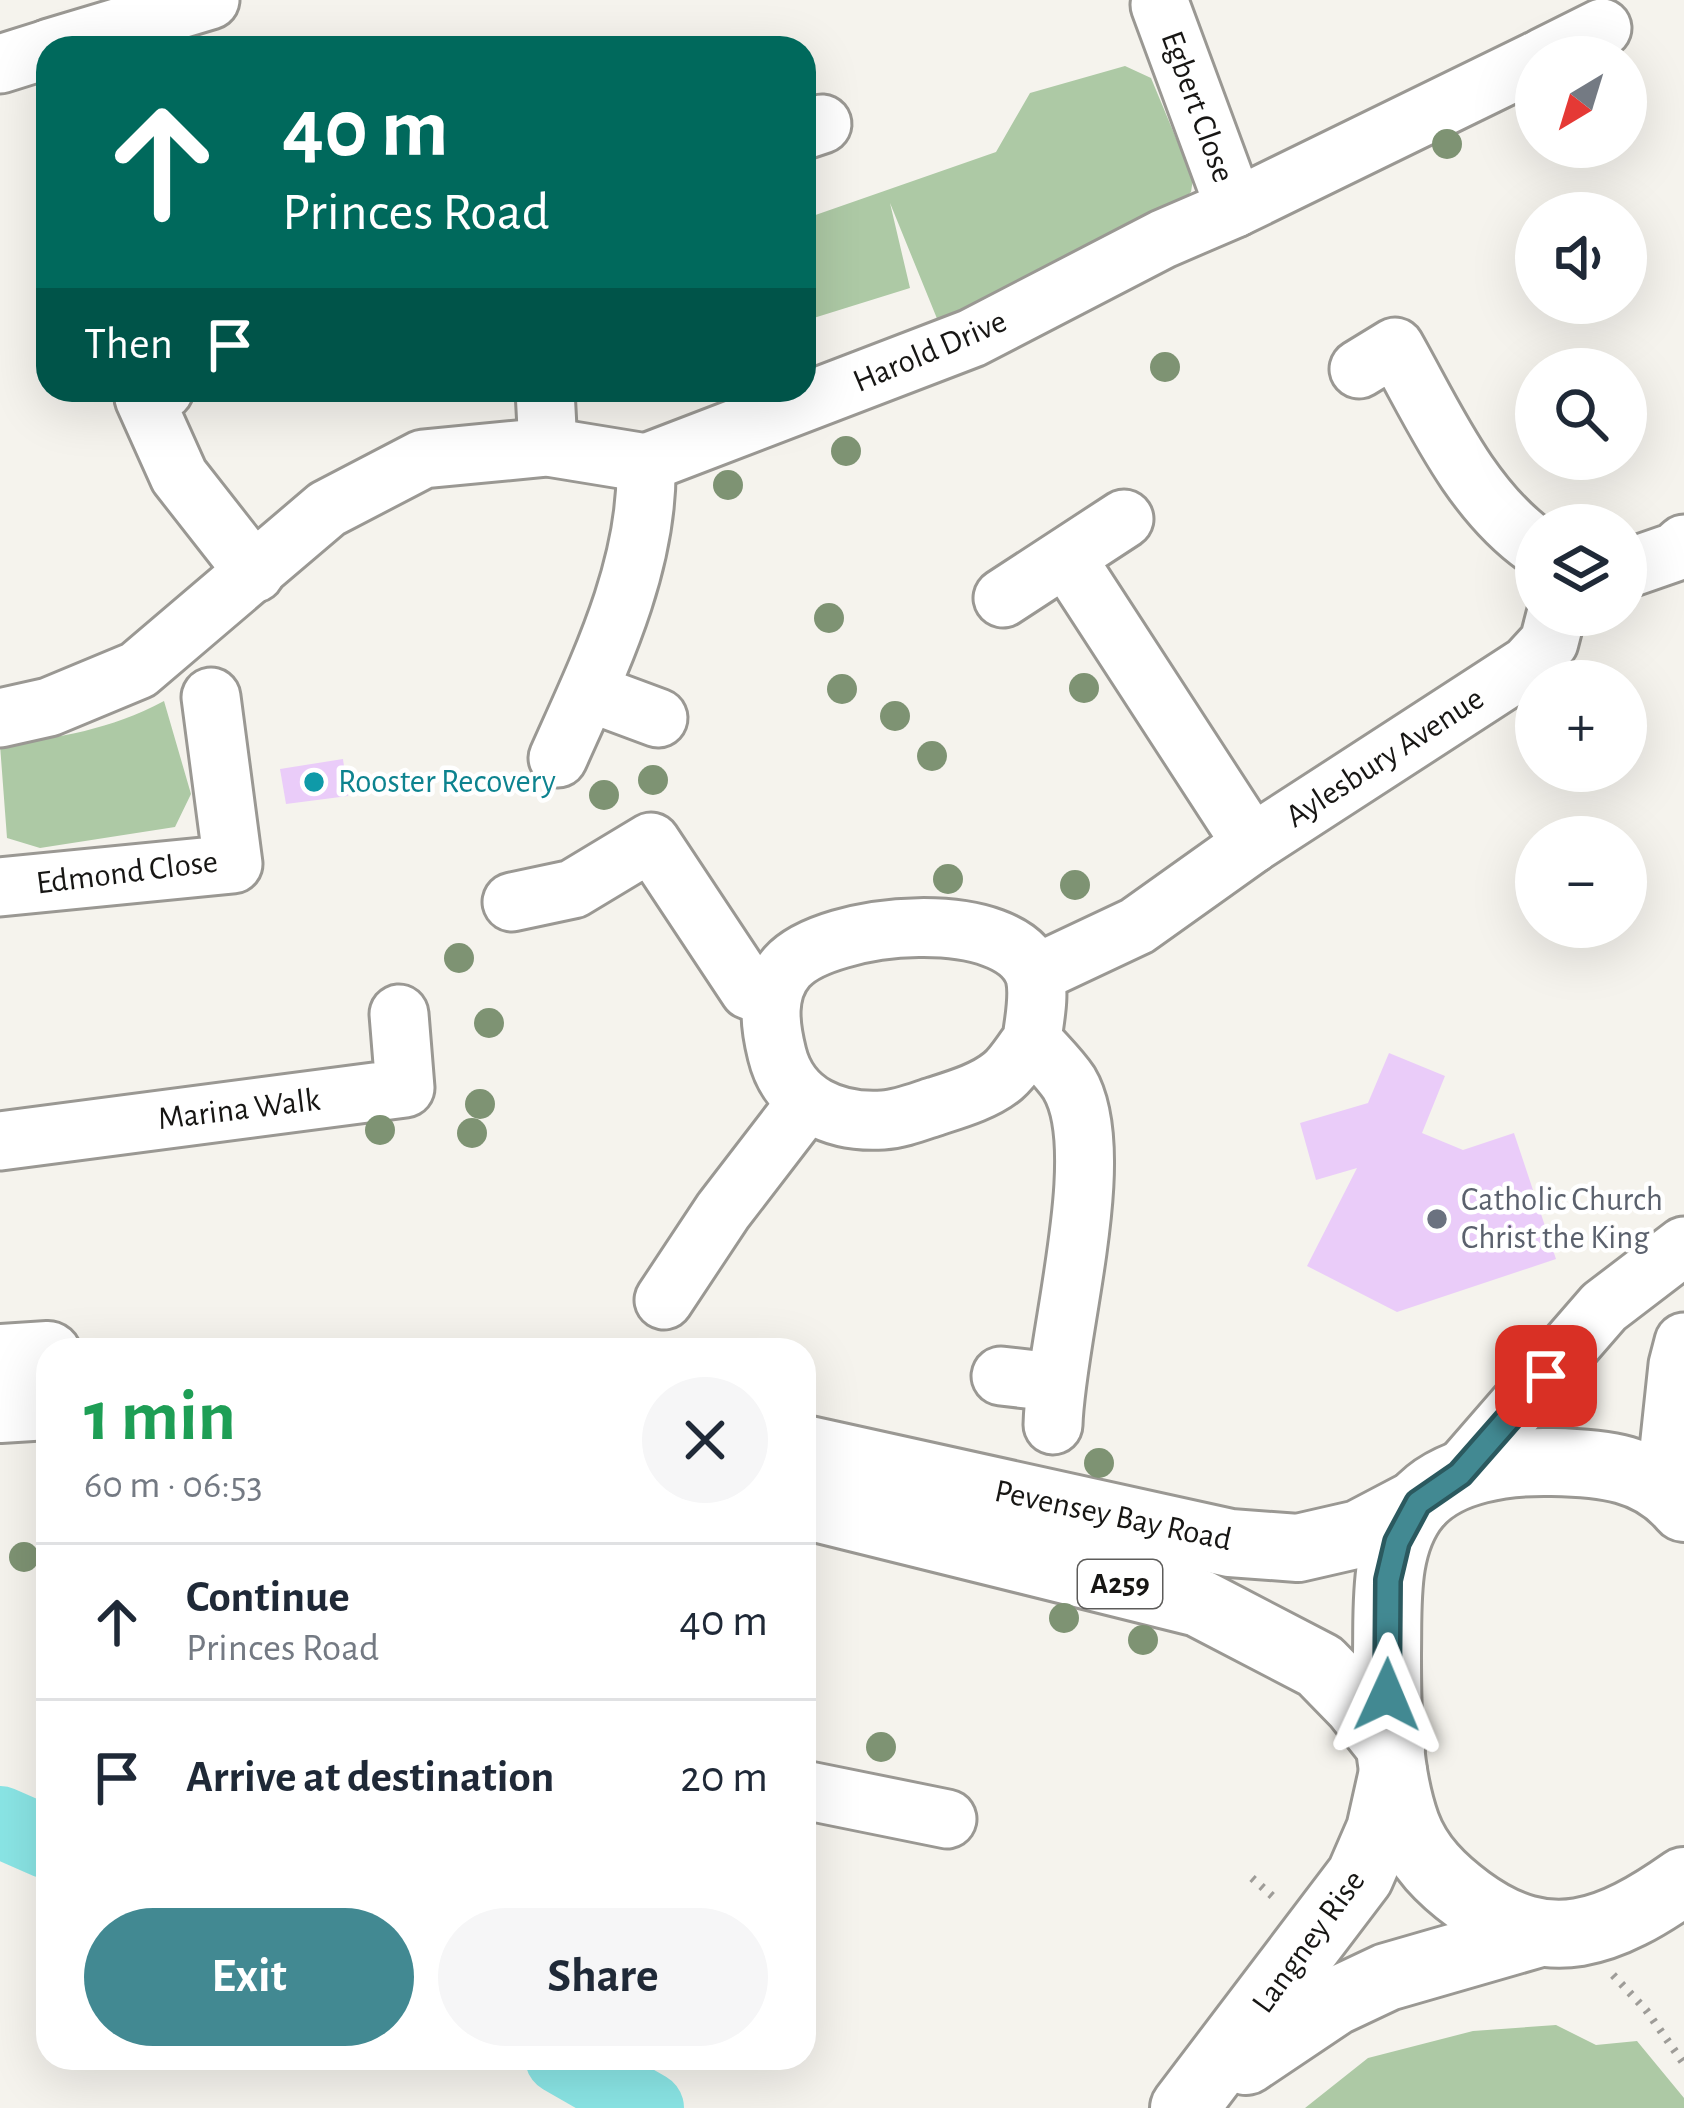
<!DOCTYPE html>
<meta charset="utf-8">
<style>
:root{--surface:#fff;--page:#f6f6f7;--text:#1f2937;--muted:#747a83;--line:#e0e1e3;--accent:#428992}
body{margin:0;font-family:"Alegreya Sans",sans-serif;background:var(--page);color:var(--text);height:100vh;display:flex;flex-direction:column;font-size:45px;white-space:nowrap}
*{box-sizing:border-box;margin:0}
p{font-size:39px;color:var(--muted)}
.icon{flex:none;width:66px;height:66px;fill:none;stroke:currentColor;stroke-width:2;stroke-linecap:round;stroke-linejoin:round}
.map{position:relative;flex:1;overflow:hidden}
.side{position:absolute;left:36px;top:1338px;width:780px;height:732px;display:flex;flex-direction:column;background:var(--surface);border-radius:36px;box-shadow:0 12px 48px #0002}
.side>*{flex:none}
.top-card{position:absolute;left:36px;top:36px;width:780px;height:366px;border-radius:36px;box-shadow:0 12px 48px #0002;background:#00695c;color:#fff;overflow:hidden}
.needle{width:78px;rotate:218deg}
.buttons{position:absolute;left:1515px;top:36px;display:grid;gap:24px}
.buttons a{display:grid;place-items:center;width:132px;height:132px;border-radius:50%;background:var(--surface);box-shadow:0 12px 48px #0002;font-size:60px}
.pin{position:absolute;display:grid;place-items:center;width:102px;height:102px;color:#fff;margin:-51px;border-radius:24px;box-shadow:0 6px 18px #0006}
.me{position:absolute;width:132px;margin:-66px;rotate:1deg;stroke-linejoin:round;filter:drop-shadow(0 0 9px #0008)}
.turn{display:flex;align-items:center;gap:42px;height:252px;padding:0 48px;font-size:54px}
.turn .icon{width:156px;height:156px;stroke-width:2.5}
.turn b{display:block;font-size:84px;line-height:102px}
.then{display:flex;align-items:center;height:114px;padding:0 48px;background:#0003;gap:24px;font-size:45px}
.round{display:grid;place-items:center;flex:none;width:126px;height:126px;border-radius:63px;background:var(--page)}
.summary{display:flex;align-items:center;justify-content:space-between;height:204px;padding:0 48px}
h1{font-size:72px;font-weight:700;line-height:90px;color:#1e9e55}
.button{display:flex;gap:24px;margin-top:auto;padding:24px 48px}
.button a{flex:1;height:138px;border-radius:72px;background:var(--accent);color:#fff;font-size:48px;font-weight:700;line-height:138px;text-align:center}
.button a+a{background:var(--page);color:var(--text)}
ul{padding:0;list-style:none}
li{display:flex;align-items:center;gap:36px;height:156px;padding:0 48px;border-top:3px solid var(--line)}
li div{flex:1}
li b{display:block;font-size:45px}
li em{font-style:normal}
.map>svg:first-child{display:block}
</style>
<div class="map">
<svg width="1684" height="2108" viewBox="0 0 1684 2108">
<rect width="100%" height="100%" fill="#f5f3ed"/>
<g fill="#adc9a5">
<polygon points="1125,66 1151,78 1193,179 1191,192 1177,205 938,321 890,203 910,288 804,321 804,219 996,152 1030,93"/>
<path d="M164,701L191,794L175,827L40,848L7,838L0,745C62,737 109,730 164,701Z"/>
<polygon points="1556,2025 1596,2045 1637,2041 1684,2098 1684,2108 1305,2108 1368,2058 1473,2031"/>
</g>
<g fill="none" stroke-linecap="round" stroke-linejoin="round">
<g stroke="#8ae5e5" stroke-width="72">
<polyline points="0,1822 48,1843"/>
<polyline points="561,2058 648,2108"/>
</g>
</g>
<g fill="#eaccf9">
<polygon points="343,759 348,796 286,804 280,769"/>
<polygon points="1389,1053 1445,1076 1422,1133 1463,1150 1514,1133 1556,1259 1397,1312 1307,1266 1357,1168 1316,1180 1300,1123 1368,1103"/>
</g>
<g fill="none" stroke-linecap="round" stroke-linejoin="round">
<defs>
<g id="minor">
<polyline points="1160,5 1235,208"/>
<polyline points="50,48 210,0"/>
<polyline points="1544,57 1602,28"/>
<polyline points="0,64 48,49"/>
<polyline points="804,130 822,124"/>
<path d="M1359,369L1395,347C1434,416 1470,499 1536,546"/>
<polyline points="164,390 144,398 179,476 255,573"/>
<polyline points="545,390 548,447"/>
<polyline points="1067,559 1252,844"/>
<polyline points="1626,569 1675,552 1684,544"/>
<polyline points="1003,598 1124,519"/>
<polyline points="588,692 658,718"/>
<polyline points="0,718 49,707 138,670 327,509 423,459 548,447 646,463 972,338 1163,239 1235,208 1536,61"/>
<path d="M558,758C599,666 649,566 646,463"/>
<polyline points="0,887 233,864 211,697"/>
<polyline points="512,902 573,889 651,842 749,990 772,999"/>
<polyline points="1035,974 1137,926 1252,844 1528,665 1549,642 1556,615"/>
<path d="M1032,1040C1023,1051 1014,1067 1003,1076C985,1091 958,1099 936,1106C920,1111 901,1119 883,1120C836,1123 789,1104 777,1054C770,1026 765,992 787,967C828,921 1014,905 1035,976C1040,996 1034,1021 1032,1040C1044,1054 1059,1068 1069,1083C1111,1153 1055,1339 1053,1425"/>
<polyline points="0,1141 405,1088 399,1014"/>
<polyline points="664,1300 723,1211 806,1103"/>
<polyline points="1001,1376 1054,1382"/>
<polyline points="1459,1474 1604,1307 1684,1246"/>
<polyline points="1665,1487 1678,1365 1684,1342"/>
<polyline points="804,1790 947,1819"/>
</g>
<g id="major">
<polyline points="0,1358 48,1355"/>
<polyline points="0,1409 48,1406"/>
<polyline points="804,1449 1230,1543 1298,1548 1359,1534 1418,1503"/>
<polyline points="804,1505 1199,1603 1320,1666 1357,1704 1391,1747"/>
<path d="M1684,1508C1650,1467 1603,1463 1552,1462C1508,1461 1448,1468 1417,1504C1383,1545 1388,1604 1387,1653C1387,1710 1387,1770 1406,1824C1418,1857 1442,1880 1469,1900C1549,1959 1610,1933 1684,1881"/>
<polyline points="1246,2061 1334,2002 1387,1977 1536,1934"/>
<polyline points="1184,2108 1360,1876 1380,1830 1393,1772"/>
</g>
</defs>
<use href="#minor" stroke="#9a9893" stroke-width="63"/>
<use href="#major" stroke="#9a9893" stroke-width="72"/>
<g stroke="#9e9c98" stroke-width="8" stroke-dasharray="3 9" stroke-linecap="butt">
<polyline points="1252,1878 1278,1901"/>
<polyline points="1613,1975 1646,2010 1684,2064"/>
</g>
<use href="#minor" stroke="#fff" stroke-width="57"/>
<use href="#major" stroke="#fff" stroke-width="66"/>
</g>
<g fill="#7e9373">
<circle cx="1447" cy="144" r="15"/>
<circle cx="1165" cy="367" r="15"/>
<circle cx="846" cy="451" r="15"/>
<circle cx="728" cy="485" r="15"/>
<circle cx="829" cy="618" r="15"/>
<circle cx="1084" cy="688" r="15"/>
<circle cx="842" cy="689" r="15"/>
<circle cx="895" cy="716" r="15"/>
<circle cx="932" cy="756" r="15"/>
<circle cx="653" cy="780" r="15"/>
<circle cx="604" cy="795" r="15"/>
<circle cx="948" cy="879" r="15"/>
<circle cx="1075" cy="885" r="15"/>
<circle cx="459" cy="958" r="15"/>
<circle cx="489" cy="1023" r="15"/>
<circle cx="480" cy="1104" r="15"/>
<circle cx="380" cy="1130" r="15"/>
<circle cx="472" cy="1133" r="15"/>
<circle cx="1099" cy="1463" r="15"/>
<circle cx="24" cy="1557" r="15"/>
<circle cx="1064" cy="1618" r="15"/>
<circle cx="1143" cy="1640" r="15"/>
<circle cx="881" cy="1747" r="15"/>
</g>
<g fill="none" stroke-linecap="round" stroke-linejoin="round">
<defs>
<polyline id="route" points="1387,1695 1388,1580 1397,1542 1418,1503 1460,1474 1546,1376"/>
</defs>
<use href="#route" stroke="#2b595f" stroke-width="30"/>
<use href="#route" stroke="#428992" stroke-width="21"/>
</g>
<circle fill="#0f9aa8" stroke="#fff" stroke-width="4.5" cx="314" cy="782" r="12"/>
<circle fill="#6b7280" stroke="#fff" stroke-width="4.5" cx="1437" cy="1219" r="12"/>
<g text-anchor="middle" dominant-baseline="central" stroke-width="9" stroke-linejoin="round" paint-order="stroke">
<rect fill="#fff" stroke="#5d5c5a" stroke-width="3" x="1078" y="1560" width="84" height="48" rx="9"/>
<g font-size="30" font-weight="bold" fill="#171614">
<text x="1120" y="1584">A259</text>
</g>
<g font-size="33" fill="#171614" stroke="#fff">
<text transform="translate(1197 107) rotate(70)">Egbert Close</text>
<text transform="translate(930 352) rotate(-23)">Harold Drive</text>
<text transform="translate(1385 758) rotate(-33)">Aylesbury Avenue</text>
<text transform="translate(127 873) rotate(-7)">Edmond Close</text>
<text transform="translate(239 1110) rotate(-7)">Marina Walk</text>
<text transform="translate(1113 1516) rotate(12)">Pevensey Bay Road</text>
<text transform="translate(1309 1942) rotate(-54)">Langney Rise</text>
</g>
<g font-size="33" fill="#0d838f" stroke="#fff" text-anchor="start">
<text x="338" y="782">Rooster Recovery</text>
</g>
<g font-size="33" fill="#5b616d" stroke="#fff" text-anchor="start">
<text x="1461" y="1200">Catholic Church<tspan x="1461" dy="38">Christ the King</tspan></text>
</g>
</g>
</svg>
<div class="buttons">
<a><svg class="needle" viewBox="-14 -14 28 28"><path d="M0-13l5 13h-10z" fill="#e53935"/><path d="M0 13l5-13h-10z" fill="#747a83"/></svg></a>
<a><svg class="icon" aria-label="sound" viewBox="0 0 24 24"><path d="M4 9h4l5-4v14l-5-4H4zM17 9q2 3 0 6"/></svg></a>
<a><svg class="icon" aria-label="search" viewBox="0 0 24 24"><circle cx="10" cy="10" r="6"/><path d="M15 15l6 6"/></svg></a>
<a><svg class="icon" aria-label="layers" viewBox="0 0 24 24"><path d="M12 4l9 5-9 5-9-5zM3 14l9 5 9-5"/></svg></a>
<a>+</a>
<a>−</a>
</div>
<div class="pin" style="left:1546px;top:1376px;background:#d93025"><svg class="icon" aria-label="arrive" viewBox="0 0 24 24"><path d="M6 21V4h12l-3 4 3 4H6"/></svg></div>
<svg class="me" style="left:1387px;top:1695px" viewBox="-20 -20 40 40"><path d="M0-17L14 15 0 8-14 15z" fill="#428992" stroke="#fff" stroke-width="4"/></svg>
<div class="top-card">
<div class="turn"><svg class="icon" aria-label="ahead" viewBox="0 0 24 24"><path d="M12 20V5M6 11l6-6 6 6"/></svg><div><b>40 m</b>Princes Road</div></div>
<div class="then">Then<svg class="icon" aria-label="arrive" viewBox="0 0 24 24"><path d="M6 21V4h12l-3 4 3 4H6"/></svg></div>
</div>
<section class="side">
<div class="summary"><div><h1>1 min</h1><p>60 m · 06:53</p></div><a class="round"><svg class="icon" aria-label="close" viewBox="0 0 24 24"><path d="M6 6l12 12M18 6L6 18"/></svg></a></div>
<ul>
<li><svg class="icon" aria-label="ahead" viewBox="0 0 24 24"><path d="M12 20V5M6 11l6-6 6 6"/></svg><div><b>Continue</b><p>Princes Road</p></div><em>40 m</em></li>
<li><svg class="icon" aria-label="arrive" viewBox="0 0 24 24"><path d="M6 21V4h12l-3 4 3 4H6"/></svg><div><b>Arrive at destination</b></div><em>20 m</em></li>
</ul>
<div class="button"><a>Exit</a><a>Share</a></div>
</section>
</div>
